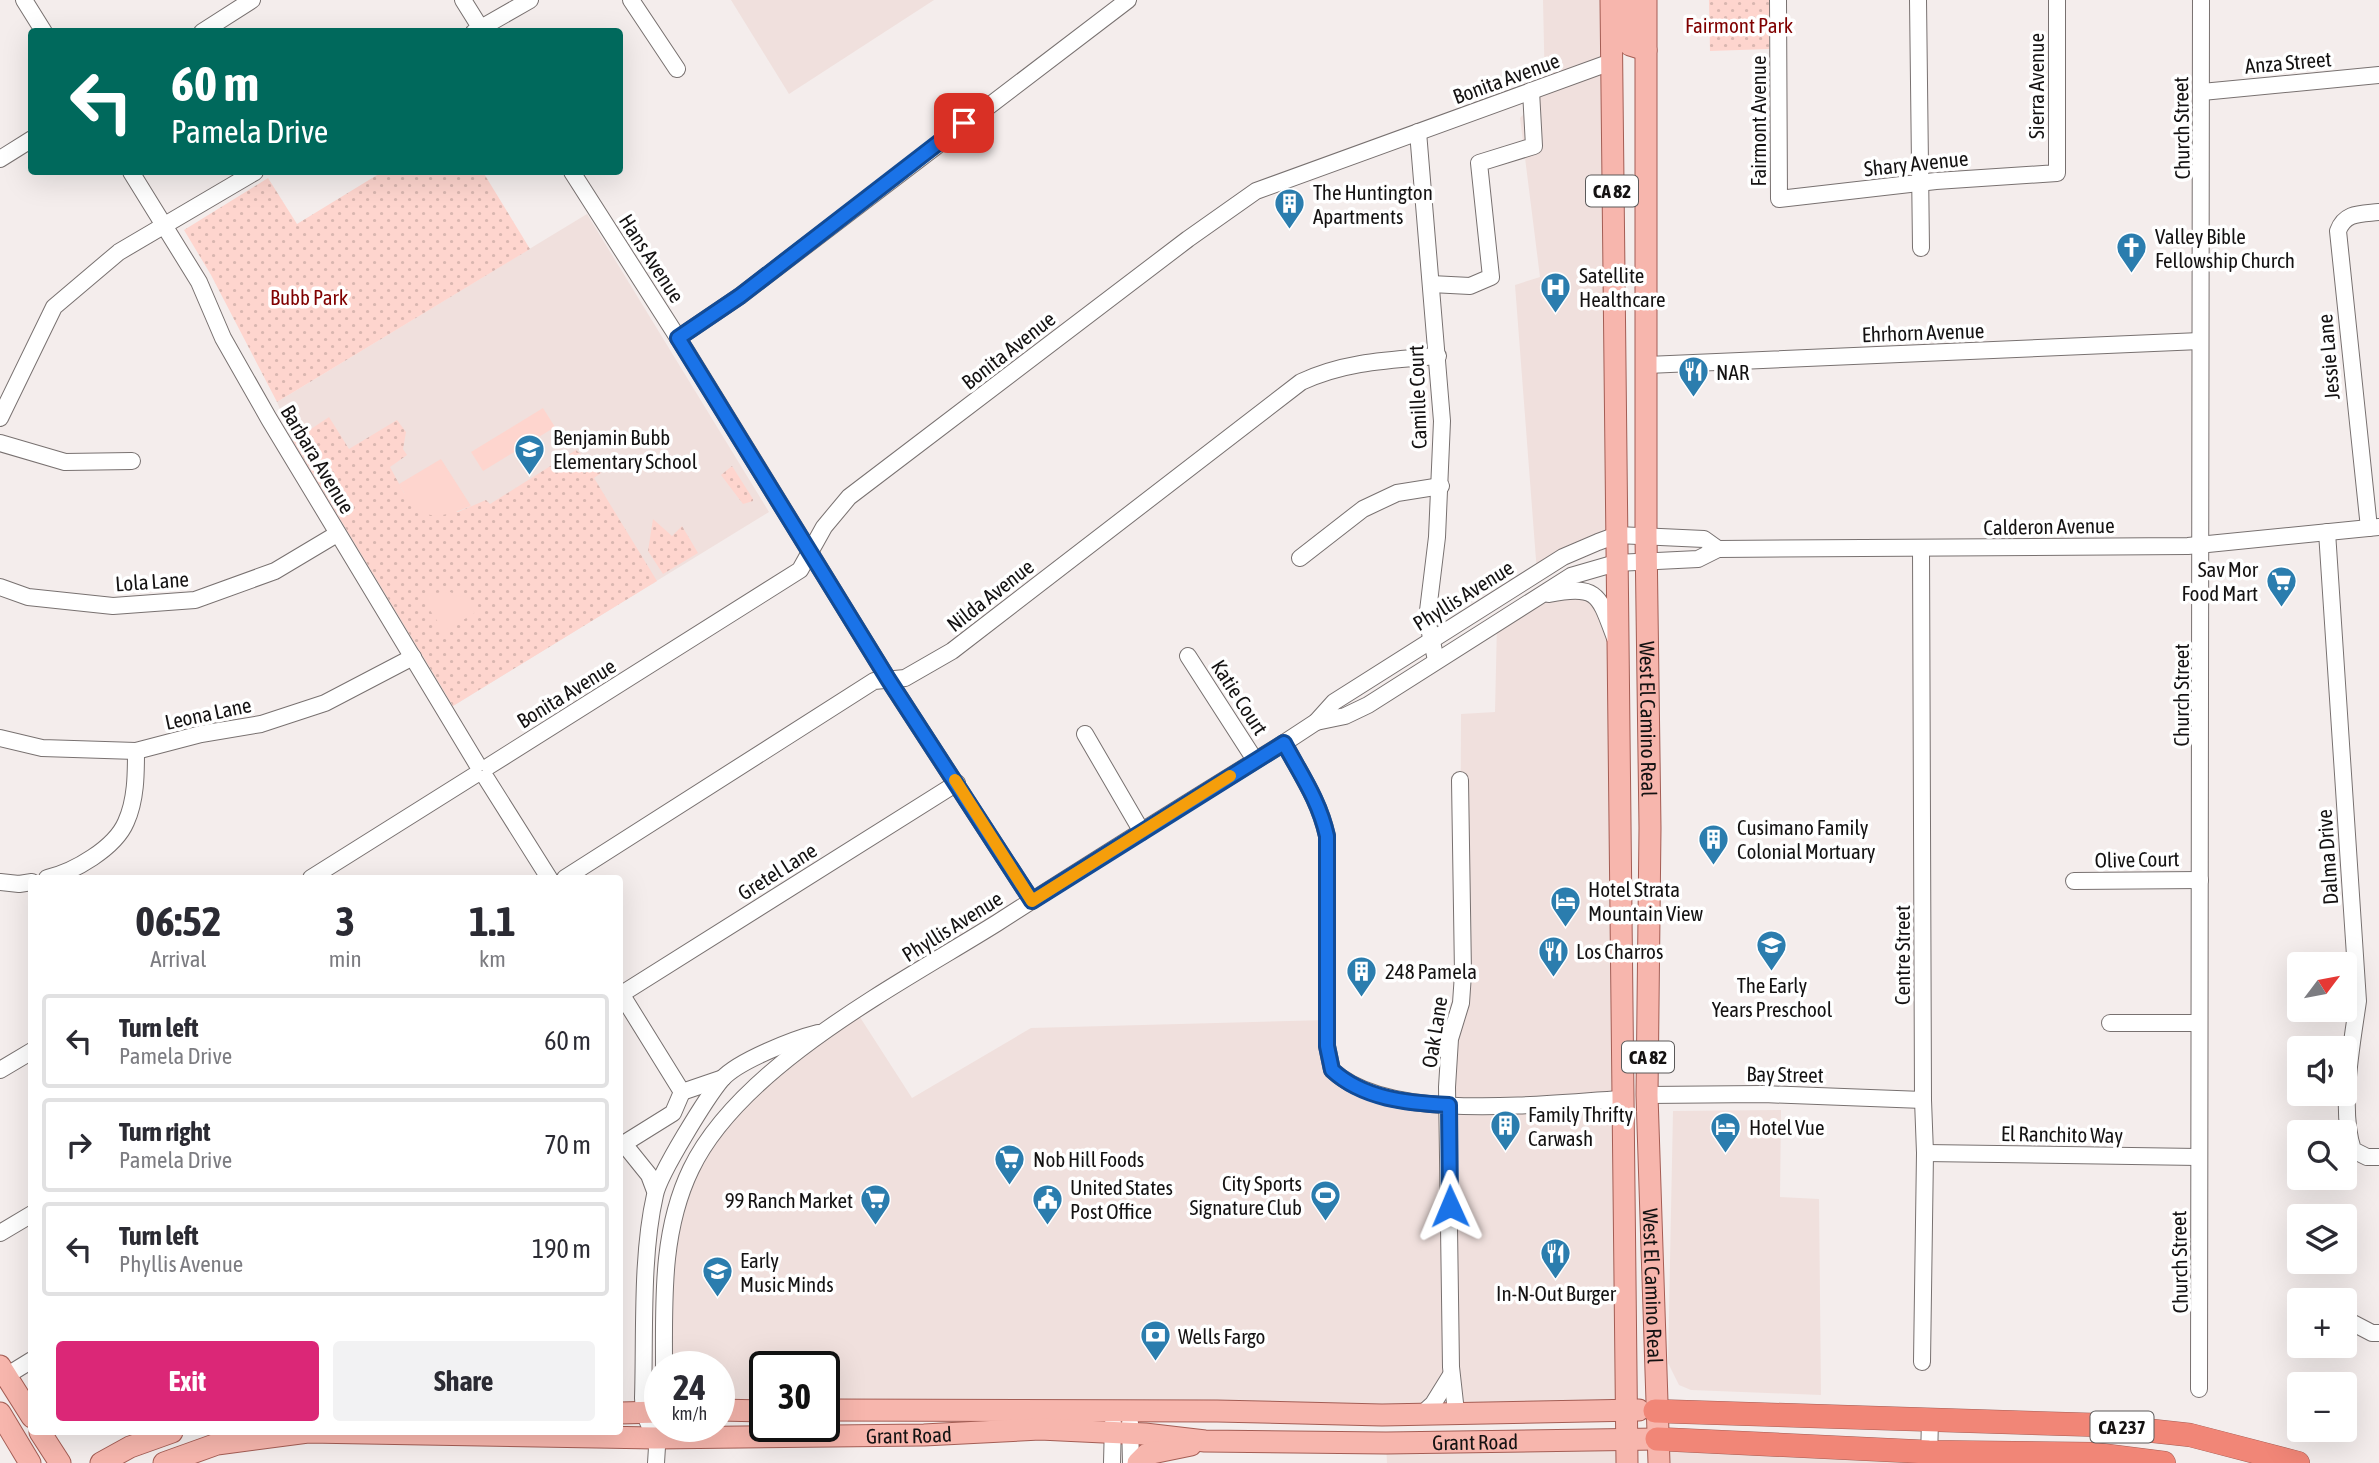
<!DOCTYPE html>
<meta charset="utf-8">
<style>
:root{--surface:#fff;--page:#f2f2f3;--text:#2b2b33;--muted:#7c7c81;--line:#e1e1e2;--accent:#db2777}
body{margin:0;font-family:"Asap Condensed",sans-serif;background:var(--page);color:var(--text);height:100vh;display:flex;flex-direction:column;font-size:26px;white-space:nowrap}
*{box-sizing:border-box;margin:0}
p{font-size:23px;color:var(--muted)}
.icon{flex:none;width:38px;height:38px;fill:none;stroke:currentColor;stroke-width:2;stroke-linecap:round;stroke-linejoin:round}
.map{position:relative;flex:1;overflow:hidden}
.side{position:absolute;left:28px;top:875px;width:595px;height:560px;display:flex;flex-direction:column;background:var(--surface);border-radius:7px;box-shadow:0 7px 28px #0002}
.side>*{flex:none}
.banner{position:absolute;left:28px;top:28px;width:595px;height:147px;border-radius:7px;box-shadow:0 7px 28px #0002;background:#00695c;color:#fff;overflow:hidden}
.needle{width:46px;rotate:58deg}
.buttons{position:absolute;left:2287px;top:952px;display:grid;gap:14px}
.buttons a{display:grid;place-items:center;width:70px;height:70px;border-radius:7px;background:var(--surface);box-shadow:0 7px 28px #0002;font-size:35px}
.speed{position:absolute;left:644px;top:1351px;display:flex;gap:14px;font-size:35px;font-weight:700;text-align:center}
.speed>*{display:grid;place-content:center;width:91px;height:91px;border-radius:50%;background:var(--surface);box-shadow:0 7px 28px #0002;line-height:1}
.speed small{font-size:18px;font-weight:400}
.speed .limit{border:4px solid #111;border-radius:10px;background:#fff;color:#111}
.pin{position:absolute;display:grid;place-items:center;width:60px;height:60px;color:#fff;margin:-30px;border-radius:14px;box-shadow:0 4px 10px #0006}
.me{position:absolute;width:77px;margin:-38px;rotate:359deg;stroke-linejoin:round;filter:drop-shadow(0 0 5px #0008)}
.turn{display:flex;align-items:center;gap:24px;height:147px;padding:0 28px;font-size:32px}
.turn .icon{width:91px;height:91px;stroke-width:2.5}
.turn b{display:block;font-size:49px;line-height:60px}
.eta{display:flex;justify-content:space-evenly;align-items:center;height:119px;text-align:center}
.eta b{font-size:42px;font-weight:700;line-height:49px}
.cta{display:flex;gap:14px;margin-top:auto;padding:14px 28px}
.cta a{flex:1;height:80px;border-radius:7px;background:var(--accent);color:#fff;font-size:28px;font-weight:700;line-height:80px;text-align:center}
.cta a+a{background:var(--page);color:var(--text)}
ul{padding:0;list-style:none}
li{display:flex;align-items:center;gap:21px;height:94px;margin:0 14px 10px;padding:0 14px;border:4px solid var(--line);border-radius:7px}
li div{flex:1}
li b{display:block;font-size:26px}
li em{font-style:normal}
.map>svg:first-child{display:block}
</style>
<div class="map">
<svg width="2379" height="1463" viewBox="0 0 2379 1463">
<defs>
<pattern id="green-dots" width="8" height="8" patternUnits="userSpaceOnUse" patternTransform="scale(1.75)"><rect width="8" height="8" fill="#fed5ce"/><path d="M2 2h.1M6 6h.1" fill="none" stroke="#d9b6b0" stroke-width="1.8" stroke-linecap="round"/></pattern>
</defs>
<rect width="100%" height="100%" fill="#f4edec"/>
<g fill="#f0e0dd">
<polygon points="731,0 934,0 789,94"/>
<polygon points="1543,0 1611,0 1617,535 1537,573 1515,285 1540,277 1520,118 1545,92"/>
<polygon points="587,214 769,512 453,706 293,441 277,402"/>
<polygon points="1592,592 1617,645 1625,1410 1466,1412 1451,1376 1433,1404 824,1410 824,1367 765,1367 765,1411 719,1410 719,1367 664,1367 672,1222 726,1115 856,1011 912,1098 1031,1028 1327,1020 1343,1080 1449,1105 1460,1003 1461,714 1495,712 1497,623 1536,597"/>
<polygon points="1781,1110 1780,1197 1819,1199 1821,1395 1691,1390 1679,1385 1668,1363 1673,1111"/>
<polygon points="1626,1438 1627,1463 1387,1463 1386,1443"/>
<polygon points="1657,1439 2164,1463 1659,1463"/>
</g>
<g fill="url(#green-dots)">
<polygon points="1709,0 1770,0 1769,49 1710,51"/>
<polygon points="382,172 483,172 530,249 277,402 211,275 184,230 268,178 297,224"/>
<polygon points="329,417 349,449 397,420 406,432 403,449 407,455 390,467 404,493 458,512 486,500 490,504 576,450 601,473 594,478 657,581 453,706 293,441"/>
<polygon points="732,466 753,499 753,501 743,504 721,475"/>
<polygon points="653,519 672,536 682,526 698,553 663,574 648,551"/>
</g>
<g fill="#fed5ce">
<polygon points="543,408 555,427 483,471 471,452"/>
<path d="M441,459L471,506C434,521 419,521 399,484Z"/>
<polygon points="450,592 467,600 475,613 444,631 423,600 435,593"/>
</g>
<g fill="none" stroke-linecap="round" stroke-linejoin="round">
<defs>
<g id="minor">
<polyline points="24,0 44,32"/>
<polyline points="463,0 483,32"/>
<polyline points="631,0 677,69"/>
<polyline points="1778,0 1779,199 1936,181 2057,173 2057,0"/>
<polyline points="1918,0 1921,248"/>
<polyline points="202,32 252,0"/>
<polyline points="474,32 530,0"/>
<polyline points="2202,92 2379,75"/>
<polyline points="1418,132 1442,421 1437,537 1427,619 1436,660"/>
<polyline points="0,159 32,139"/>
<polyline points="131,172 199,282 223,338 269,419 477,764"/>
<polyline points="572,172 687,352 888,679 1032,901"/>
<polyline points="1431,284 1470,286 1491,277 1479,163 1534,146 1531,91"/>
<polyline points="678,338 740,296 1128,0"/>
<polyline points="1647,365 2200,341"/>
<polyline points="0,418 54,307 119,252 255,172"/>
<polyline points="0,443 65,462 132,461"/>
<path d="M2369,528L2338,231C2345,212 2361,214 2379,212"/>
<path d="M2327,532L2358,1001C2352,1044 2339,1109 2353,1150L2367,1157H2379"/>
<polyline points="1921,548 1923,1100 1925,1153 1922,1362"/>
<polyline points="1300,558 1363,509 1397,493 1441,486"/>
<polyline points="0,587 28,597 113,606 195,600 275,571 337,534"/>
<path d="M1549,594C1598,584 1599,595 1615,638"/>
<polyline points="1188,656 1255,760"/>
<polyline points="1316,722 1345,716 1368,705 1571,576 1616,563 1698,559 1718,549"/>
<polyline points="1085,734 1142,832"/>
<polyline points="0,738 42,748 136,751 201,734 261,724 325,703 413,657"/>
<path d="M1284,743C1301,775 1319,800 1327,836V1046L1332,1070C1389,1124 1546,1103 1622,1099"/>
<polyline points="489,766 800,570 824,527 849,497 1188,239 1256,191 1611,62"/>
<polyline points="486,778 549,878"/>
<path d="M47,878C74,872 115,848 126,822C136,800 136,774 136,751"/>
<polyline points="311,878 475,775"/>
<path d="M565,878L874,681L905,678L952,651L1301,382C1345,361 1391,360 1438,356"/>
<polyline points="2074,881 2200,880"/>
<polyline points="0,882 19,884 32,882"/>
<polyline points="620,992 682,1092"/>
<polyline points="620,995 957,783"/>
<polyline points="2110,1023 2198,1023"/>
<polyline points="0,1070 32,1051"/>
<polyline points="682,1092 723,1078"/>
<polyline points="1647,1095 1763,1094 1923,1100"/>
<polyline points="624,1144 649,1175 655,1191"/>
<polyline points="620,1146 673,1113 682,1092"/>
<polyline points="1925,1153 2198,1157"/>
<polyline points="0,1233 32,1214"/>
<polyline points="2349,1321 2372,1333 2379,1333"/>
<path d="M664,1367C664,1300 661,1231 691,1169C741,1065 901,983 997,923C1092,862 1188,802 1284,743L1316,722L1334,702L1563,557L1598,542L1617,535L1704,539L1718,549L2188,546L2379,527"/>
<polyline points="6,1376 32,1360"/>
<polyline points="2199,1389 2201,0"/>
<polyline points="1456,1412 1451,1367 1447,1087 1450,1039 1461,1003 1463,974 1460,780"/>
<polyline points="1422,1414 1433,1404 1451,1375"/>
<polyline points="1130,1423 1131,1463"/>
<path d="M655,1438L644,1413L643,1398C645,1334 641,1256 655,1195C659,1174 707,1097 722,1079C738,1061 794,1039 818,1033"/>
<polyline points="1929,1461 1930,1418"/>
<polyline points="656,1463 658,1431"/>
<polyline points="1112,1463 1113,1423"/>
</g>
<g id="major">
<polyline points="1611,0 1627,1463"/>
<polyline points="1630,0 1630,45 1646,50"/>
<path id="s1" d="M1646,0V536L1650,828L1647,1095L1659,1463"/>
<polyline points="0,1366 32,1417"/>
<polyline points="719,1410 765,1411"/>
<polyline points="824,1410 1217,1411 1382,1415 1639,1410"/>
<polyline points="0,1413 30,1463"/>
<polyline points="620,1413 660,1412"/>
<polyline points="40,1432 60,1463"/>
<polyline points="101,1463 130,1447 172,1432"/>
<path id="s2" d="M164,1463L217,1444L308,1432L655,1438L924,1435L1040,1429L1145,1434L1205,1441L1386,1443L1657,1439"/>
<polyline points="1138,1463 1147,1454 1191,1445"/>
</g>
<g id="highway">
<polyline points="1655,1411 2099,1425 2190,1435 2298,1463"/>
<polyline points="1657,1439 1929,1452 2093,1454 2164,1463"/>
</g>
</defs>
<use href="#minor" stroke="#787170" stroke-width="18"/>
<use href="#major" stroke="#a45d54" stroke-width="23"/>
<use href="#highway" stroke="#a45d54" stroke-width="24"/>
<use href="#minor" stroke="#fff" stroke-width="16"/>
<use href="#major" stroke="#f7b6ad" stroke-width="21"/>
<use href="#highway" stroke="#f18677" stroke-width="23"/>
</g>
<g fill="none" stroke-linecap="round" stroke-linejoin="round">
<defs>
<path id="route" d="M964,123L740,296L678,338L888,679L1032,901L1284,743C1301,775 1319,800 1327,836V1046L1332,1070C1363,1099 1408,1103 1449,1105L1450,1206"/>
</defs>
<use href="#route" stroke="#114b97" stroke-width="18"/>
<use href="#route" stroke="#1a73e8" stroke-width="12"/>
<polyline stroke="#f59e0b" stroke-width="12" points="955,780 1032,901 1230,776"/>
</g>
<defs>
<symbol id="building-pin" viewBox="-11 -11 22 30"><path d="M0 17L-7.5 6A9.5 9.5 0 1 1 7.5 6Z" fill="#2b7dae" stroke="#fff"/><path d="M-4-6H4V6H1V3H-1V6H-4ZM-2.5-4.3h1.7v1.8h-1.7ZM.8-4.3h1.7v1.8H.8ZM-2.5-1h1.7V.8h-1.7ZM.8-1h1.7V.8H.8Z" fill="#fff"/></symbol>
<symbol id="church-pin" viewBox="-11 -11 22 30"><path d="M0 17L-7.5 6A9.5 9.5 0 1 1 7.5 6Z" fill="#2b7dae" stroke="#fff"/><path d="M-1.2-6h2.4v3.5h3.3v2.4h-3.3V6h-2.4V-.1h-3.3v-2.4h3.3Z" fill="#fff"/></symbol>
<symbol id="hospital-pin" viewBox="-11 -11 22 30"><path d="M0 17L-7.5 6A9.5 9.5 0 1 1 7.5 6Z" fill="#2b7dae" stroke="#fff"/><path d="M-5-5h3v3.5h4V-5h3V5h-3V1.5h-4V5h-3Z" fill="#fff"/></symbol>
<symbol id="restaurant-pin" viewBox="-11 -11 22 30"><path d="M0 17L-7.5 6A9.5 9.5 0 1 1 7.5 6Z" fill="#2b7dae" stroke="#fff"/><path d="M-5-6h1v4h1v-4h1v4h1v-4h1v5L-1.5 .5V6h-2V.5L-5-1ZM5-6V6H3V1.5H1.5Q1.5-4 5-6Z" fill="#fff"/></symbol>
<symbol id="school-pin" viewBox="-11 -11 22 30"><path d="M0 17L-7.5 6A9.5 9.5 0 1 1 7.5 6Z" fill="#2b7dae" stroke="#fff"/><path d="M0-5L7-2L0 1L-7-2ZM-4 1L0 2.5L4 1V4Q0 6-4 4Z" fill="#fff"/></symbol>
<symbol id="supermarket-pin" viewBox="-11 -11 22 30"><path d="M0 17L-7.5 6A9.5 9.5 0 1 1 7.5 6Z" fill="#2b7dae" stroke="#fff"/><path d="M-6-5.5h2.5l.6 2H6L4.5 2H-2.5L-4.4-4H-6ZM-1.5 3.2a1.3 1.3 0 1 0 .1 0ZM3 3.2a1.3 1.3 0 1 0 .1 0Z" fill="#fff"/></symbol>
<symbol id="hotel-pin" viewBox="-11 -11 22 30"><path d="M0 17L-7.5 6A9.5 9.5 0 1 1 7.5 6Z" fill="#2b7dae" stroke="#fff"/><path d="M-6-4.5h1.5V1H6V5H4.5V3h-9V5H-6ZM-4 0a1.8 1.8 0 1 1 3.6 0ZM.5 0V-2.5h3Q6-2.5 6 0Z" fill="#fff"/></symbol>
<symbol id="stadium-pin" viewBox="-11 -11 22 30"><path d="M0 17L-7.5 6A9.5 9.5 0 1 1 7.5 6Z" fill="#2b7dae" stroke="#fff"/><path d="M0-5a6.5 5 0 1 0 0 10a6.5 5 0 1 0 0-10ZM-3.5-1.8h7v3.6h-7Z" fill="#fff"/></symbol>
<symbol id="civic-pin" viewBox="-11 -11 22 30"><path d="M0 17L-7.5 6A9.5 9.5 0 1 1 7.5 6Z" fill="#2b7dae" stroke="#fff"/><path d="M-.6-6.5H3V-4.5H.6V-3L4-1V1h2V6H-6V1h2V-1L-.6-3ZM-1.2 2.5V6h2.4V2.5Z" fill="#fff"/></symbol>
<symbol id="bank-pin" viewBox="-11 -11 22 30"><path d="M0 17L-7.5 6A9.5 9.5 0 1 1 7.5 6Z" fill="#2b7dae" stroke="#fff"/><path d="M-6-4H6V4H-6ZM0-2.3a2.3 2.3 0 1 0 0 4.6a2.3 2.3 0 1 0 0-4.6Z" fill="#fff"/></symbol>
</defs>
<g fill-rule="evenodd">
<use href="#building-pin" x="1272" y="186" width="35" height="47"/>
<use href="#church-pin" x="2114" y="230" width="35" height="47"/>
<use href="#hospital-pin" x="1538" y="270" width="35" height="47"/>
<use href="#restaurant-pin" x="1676" y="354" width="35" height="47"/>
<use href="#school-pin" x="512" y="432" width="35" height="47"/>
<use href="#supermarket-pin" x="2264" y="564" width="35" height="47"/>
<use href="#building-pin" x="1696" y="822" width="35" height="47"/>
<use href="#hotel-pin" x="1548" y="884" width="35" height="47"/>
<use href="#school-pin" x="1754" y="928" width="35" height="47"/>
<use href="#restaurant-pin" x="1536" y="934" width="35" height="47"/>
<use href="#building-pin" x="1344" y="954" width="35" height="47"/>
<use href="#building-pin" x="1488" y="1108" width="35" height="47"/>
<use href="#hotel-pin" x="1708" y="1110" width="35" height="47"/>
<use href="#supermarket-pin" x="992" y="1142" width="35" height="47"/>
<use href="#stadium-pin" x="1308" y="1178" width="35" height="47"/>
<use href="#civic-pin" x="1030" y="1182" width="35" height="47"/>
<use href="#supermarket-pin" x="858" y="1182" width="35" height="47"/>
<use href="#restaurant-pin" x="1538" y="1236" width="35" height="47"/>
<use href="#school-pin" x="700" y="1254" width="35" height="47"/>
<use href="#bank-pin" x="1138" y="1318" width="35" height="47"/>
</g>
<g text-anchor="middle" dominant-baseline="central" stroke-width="7" stroke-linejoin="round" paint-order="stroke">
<g fill="#fff" stroke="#5a5959" stroke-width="2">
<rect x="1586" y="175.5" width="52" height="31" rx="5"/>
<rect x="1622" y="1041.5" width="52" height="31" rx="5"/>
<rect x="2090.5" y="1411.5" width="63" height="31" rx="5"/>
</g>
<g font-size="19" font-weight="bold" fill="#141212">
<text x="1612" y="191">CA 82</text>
<text x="1648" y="1057">CA 82</text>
<text x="2122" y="1427">CA 237</text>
</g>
<g font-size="21" fill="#800000" stroke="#fff">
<text x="1739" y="25">Fairmont Park</text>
<text x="309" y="297">Bubb Park</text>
</g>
<g font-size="21" fill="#141212" stroke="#fff">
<text transform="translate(2288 62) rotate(-5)">Anza Street</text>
<text transform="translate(1506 78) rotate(-20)">Bonita Avenue</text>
<text transform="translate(2036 86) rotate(-90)">Sierra Avenue</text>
<text transform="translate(1758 121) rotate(-90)">Fairmont Avenue</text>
<text transform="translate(2181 128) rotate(-91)">Church Street</text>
<text transform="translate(1916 163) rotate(-6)">Shary Avenue</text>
<text transform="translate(652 258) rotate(57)">Hans Avenue</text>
<text transform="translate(1923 332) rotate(-2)">Ehrhorn Avenue</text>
<text transform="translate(1008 350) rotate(-38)">Bonita Avenue</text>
<text transform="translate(2328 357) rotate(-95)">Jessie Lane</text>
<text transform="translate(1417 397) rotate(-92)">Camille Court</text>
<text transform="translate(318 459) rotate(59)">Barbara Avenue</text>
<text transform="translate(2049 526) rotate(-1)">Calderon Avenue</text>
<text transform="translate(152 581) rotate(-4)">Lola Lane</text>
<text transform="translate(990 595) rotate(-38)">Nilda Avenue</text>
<text transform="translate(1463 595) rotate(-32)">Phyllis Avenue</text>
<text transform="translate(566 693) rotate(-32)">Bonita Avenue</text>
<text transform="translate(2181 695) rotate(-90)">Church Street</text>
<text transform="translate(1240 697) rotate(57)">Katie Court</text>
<text transform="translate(208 713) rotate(-12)">Leona Lane</text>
<text stroke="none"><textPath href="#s1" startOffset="719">West El Camino Real</textPath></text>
<text transform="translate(2327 857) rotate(-94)">Dalma Drive</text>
<text transform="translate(2137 859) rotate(-1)">Olive Court</text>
<text transform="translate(777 871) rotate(-32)">Gretel Lane</text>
<text transform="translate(952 926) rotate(-32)">Phyllis Avenue</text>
<text transform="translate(1902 955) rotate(-90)">Centre Street</text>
<text transform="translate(1434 1032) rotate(-81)">Oak Lane</text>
<text transform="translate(1785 1074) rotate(1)">Bay Street</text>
<text transform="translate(2062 1134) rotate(1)">El Ranchito Way</text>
<text transform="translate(2179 1262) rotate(-91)">Church Street</text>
<text stroke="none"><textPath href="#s1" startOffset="1286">West El Camino Real</textPath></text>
<text stroke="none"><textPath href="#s2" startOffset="749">Grant Road</textPath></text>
<text stroke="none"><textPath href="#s2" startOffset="1316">Grant Road</textPath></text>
</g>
<g font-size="21" fill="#141212" stroke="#fff" text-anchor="start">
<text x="1313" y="192">The Huntington<tspan x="1313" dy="24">Apartments</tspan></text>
<text x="2155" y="236">Valley Bible<tspan x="2155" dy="24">Fellowship Church</tspan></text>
<text x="1579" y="275">Satellite<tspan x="1579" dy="24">Healthcare</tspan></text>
<text x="1716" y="372">NAR</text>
<text x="553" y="437">Benjamin Bubb<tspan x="553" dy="24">Elementary School</tspan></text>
<text x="2258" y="569" text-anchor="end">Sav Mor<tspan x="2258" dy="24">Food Mart</tspan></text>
<text x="1737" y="827">Cusimano Family<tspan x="1737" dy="24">Colonial Mortuary</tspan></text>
<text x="1588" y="889">Hotel Strata<tspan x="1588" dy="24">Mountain View</tspan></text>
<text x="1576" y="951">Los Charros</text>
<text x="1385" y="971">248 Pamela</text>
<text x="1772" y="985" text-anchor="middle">The Early<tspan x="1772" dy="24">Years Preschool</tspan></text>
<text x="1528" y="1114">Family Thrifty<tspan x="1528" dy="24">Carwash</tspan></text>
<text x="1749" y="1127">Hotel Vue</text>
<text x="1033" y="1159">Nob Hill Foods</text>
<text x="1302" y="1183" text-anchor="end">City Sports<tspan x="1302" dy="24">Signature Club</tspan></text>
<text x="1070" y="1187">United States<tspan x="1070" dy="24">Post Office</tspan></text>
<text x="853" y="1200" text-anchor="end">99 Ranch Market</text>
<text x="740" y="1260">Early<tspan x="740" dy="24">Music Minds</tspan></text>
<text x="1556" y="1293" text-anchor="middle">In-N-Out Burger</text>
<text x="1178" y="1336">Wells Fargo</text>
</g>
</g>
</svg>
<div class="buttons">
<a><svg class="needle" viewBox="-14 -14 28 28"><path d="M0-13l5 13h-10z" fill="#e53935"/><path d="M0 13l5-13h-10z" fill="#7c7c81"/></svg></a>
<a><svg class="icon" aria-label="sound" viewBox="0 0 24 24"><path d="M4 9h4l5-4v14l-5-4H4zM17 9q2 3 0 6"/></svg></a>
<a><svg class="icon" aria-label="search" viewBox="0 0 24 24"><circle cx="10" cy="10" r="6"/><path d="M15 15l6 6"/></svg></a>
<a><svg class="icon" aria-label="layers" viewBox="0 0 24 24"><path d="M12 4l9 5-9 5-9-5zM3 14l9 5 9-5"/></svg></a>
<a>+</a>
<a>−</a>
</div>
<div class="speed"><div>24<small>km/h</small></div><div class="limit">30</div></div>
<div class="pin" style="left:964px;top:123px;background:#d93025"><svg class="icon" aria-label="arrive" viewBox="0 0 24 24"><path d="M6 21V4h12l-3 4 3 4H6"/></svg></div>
<svg class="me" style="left:1450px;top:1206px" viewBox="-20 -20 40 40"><path d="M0-17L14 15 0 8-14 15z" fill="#1a73e8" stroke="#fff" stroke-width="4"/></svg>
<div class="banner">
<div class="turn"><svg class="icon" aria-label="left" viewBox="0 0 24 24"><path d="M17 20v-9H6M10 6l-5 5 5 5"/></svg><div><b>60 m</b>Pamela Drive</div></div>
</div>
<section class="side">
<div class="eta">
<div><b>06:52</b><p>Arrival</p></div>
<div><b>3</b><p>min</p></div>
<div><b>1.1</b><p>km</p></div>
</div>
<ul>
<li><svg class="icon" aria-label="left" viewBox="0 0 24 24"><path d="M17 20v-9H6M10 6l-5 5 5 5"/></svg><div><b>Turn left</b><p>Pamela Drive</p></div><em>60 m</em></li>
<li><svg class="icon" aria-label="right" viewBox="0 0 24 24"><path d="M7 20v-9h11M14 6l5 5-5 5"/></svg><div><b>Turn right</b><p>Pamela Drive</p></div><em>70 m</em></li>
<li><svg class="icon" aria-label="left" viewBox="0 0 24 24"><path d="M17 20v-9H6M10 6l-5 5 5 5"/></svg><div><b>Turn left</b><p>Phyllis Avenue</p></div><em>190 m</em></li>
</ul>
<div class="cta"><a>Exit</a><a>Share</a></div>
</section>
</div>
